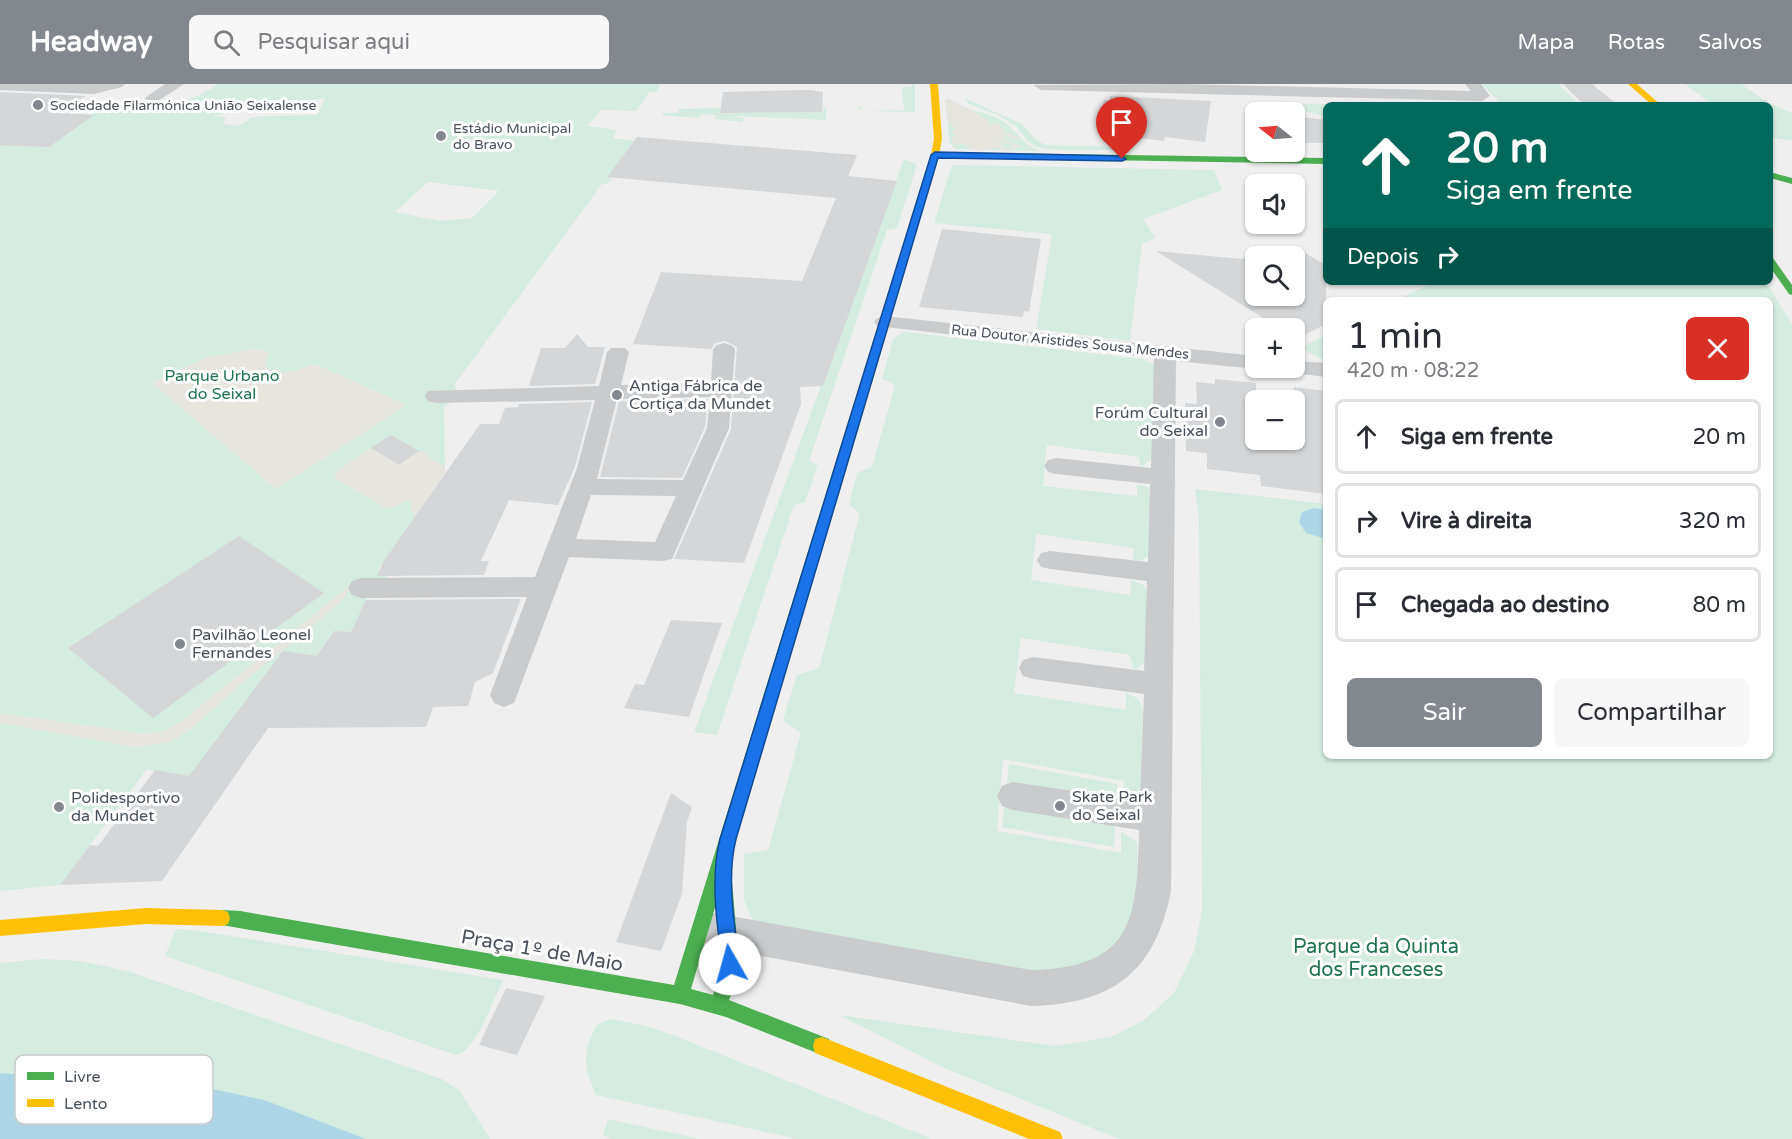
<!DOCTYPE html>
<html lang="pt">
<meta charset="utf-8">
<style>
:root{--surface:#fff;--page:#f7f7f7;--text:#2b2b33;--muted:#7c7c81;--line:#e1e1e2;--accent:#82888e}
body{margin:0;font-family:"Varela Round",sans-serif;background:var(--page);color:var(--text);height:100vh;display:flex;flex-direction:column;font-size:22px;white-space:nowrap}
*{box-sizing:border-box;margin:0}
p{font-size:20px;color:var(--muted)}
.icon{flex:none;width:33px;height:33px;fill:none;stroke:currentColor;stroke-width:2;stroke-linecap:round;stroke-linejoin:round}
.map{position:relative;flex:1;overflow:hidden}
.details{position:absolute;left:1323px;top:213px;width:450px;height:462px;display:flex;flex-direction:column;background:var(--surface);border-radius:9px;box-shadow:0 2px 4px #0004}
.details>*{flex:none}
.banner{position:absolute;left:1323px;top:18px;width:450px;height:183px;border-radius:9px;box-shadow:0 2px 4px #0004;background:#00695c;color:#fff;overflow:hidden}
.needle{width:39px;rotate:287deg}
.fabs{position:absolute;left:1245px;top:18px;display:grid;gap:12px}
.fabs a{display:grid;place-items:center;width:60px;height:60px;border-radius:9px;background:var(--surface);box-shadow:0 2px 4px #0004;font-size:30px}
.pin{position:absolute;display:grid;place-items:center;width:51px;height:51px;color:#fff;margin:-62px -26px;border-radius:50% 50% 50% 0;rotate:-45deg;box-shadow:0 0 6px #0007}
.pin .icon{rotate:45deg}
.me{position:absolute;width:66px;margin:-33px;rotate:353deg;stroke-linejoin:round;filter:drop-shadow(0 0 4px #0008)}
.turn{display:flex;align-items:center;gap:21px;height:126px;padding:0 24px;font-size:27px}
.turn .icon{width:78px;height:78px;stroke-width:2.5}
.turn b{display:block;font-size:42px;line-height:51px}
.then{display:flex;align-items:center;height:57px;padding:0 24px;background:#0003;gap:12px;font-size:22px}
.round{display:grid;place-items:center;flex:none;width:63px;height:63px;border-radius:9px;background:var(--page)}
.summary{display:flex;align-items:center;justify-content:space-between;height:102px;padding:0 24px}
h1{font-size:36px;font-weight:600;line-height:45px}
.action{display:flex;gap:12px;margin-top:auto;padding:12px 24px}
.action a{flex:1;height:69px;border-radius:9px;background:var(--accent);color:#fff;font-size:24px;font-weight:600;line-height:69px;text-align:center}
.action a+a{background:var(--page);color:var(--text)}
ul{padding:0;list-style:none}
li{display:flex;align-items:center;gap:18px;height:75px;margin:0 12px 9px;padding:0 12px;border:3px solid var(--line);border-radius:9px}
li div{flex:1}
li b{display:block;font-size:22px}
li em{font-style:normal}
header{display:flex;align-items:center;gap:36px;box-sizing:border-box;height:84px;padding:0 30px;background:var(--accent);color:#fff}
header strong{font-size:28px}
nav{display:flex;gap:33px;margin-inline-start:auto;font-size:21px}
.search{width:420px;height:54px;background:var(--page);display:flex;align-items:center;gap:15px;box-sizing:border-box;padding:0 21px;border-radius:9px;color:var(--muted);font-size:22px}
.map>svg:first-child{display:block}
</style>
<header>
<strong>Headway</strong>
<div class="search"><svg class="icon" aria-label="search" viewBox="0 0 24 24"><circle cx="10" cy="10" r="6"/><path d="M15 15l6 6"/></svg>Pesquisar aqui</div>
<nav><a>Mapa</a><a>Rotas</a><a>Salvos</a></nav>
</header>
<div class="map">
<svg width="1792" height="1055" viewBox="0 0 1792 1055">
<rect width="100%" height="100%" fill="#efefef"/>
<g fill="#d5ece0" fill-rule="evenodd">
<path d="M218,0H660L657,8H649L636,27L601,26L587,42L617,46L613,54L634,57L607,93L612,94L607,100H602L454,301L457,305L450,319L444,323L445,389L378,485L387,493L377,514H367L351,548L334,547L317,572L189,692L147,685L60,801L0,807V26L93,31L91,28C116,11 155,23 184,16C197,14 207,7 218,0ZM325,14L317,31L264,32L250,34L245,39L236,42L223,40L226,34L214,32L238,25L248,18H263L264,23H272ZM428,98L499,107L472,134L440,137L395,128Z"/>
<polygon points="912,0 915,0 915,28 865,27 857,24 861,22 862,27 904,26 902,3 912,3"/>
<polygon points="1482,0 1558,0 1580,21 1502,21"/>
<polygon points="1685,0 1741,0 1769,19 1792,29 1792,56 1770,54 1770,21 1713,21"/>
<polygon points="964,14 1022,40 1035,55 1045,61 1119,63 1129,66 1057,66 1036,63 1028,57 1016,42 998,31 969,20"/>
<path d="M949,15C963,27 985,27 1001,36C1018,46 1020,60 1041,67L955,65L950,59L945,16Z"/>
<polygon points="1267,19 1416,21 1326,21 1326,32"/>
<polygon points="823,23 826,23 826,36 731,32 744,34 742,38 714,35 716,31 702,30 699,34 661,31 663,29 678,29 679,25 721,24 721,29 823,28"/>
<polygon points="904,75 916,80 916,84 897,144 887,146 809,377 818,381 805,418 794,421 717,651 694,648"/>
<polygon points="952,81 1214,86 1222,106 1143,135 1155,154 1142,160 1130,257 1036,245 1052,150 934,139"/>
<polygon points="1434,198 1766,198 1792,240 1792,1055 1119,1055 942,983 839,931 1055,962 1111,953 1144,936 1174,909 1195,865 1202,825 1199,432 1195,405 1326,420 1326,672 1770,672 1770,216 1397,216"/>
<polygon points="904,248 1143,275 1155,281 1152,375 1141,383 1139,373 1047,361 1043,402 1137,412 1137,401 1148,403 1151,410 1149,471 1141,477 1133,476 1134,464 1036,450 1031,496 1130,511 1131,496 1144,501 1149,511 1146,578 1134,586 1130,571 1021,554 1014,609 1126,626 1126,609 1137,614 1143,624 1142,700 1135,714 1123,715 1124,697 1003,675 997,747 1121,769 1121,748 1137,758 1138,810 1133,839 1102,877 1051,892 754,839 744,816 744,770 768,766 801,649 783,636 797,591 819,584 860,429 849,421 857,389 872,383 895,301 882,295 893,255"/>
<polygon points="1326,251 1326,277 1300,264"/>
<polygon points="1009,680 1117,700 1114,763 1002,743"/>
<path d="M176,845L200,847L503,896C494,914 475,969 456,971L165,872Z"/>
<polygon points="42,875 80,877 127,887 442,995 460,1007 490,1055 0,1055 0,879"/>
<path d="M610,935L643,941L670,950L932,1055H798L596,1011C584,982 581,970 597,941Z"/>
<polygon points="608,1035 701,1055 613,1055 603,1051"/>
</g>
<g fill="#e6e5de">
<path d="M949,15L986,34L991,42L992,39L1001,40L999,43L1003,45L1004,48L1019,54L1022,58L1003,50L1007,55L999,56H1003V57L1031,64L1021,62L1014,65L1009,64L1014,61L997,58L1012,68C1005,68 1001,64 994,64C987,64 984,68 975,66C967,63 963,58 953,60L952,53L956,50L951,48L956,45L948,38L945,16Z"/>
<polygon points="255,265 269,268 265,281 273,289 295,287 315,280 407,321 276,405 152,299 208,273"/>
<path d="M370,364L399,380L419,367L426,368L431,375L445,383V389L416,431L411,426V417C401,416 396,425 386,424L334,394L337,387Z"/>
<polygon points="353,499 340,519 240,601 190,646 170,658 135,663 0,639 0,629 147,650 165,647 183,636"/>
</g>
<g fill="#aed5e6">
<polygon points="1314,424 1326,426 1326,455 1306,449 1299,438 1302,428"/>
<polygon points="0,989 213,1005 267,1017 366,1055 0,1055"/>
</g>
<g fill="#d5d6d8">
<polygon points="1563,0 1592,0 1618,21 1584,21"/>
<polygon points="810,6 823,8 822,28 720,29 723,8"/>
<polygon points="0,8 86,12 57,29 94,31 49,63 0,61"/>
<polygon points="1110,12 1211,17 1205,58 1165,53 1164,57 1124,52 1123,55 1102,52 1104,47 1098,46 1100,42 1097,41 1104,16 1109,17"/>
<polygon points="1294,32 1326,36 1326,59 1294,59"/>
<polygon points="637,53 857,71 848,92 897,97 823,302 800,303 801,320 744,479 674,475 731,345 737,263 725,257 715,259 711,265 633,260 661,188 802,197 836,114 607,93"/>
<polygon points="942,145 1041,155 1029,228 1024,227 1023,233 919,223"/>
<polygon points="1294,163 1326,181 1326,240 1294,256 1294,244 1279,244 1156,167 1242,175 1256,169 1256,212 1294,212"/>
<polygon points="577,250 588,263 605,263 595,300 529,302 541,264 565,264"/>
<polygon points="1215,295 1256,299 1256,356 1294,356 1294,303 1326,307 1326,410 1261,402 1260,391 1207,385 1207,369 1186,367 1185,319 1197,320 1196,298 1215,300"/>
<polygon points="708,315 705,343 682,394 600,393 619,317"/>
<polygon points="592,318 575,383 558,421 509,416 481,477 489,477 484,491 377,492 383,478 480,340 499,340 505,324 518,323 519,320"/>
<polygon points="391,351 419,367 399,381 371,364"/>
<polygon points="239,452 324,509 153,634 68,564"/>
<polygon points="521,515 493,589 475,598 468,622 433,623 426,643 268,644 162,797 60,801 90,761 98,762 155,686 189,692 283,567 317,572 334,547 351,548 366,516"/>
<polygon points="671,536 722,539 689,633 624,624 635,600 644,601"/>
<polygon points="671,709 692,723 687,738 682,810 661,867 616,858"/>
<polygon points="506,904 545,912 517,971 479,961"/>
</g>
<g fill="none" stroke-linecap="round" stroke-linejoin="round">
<g fill="#cacbcd" fill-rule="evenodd">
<polygon points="0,0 125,0 122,3 94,10 0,6"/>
<polygon points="165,0 184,0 158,17 148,17 145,14"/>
<polygon points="1183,0 1471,7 1465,0 1481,0 1490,12 1482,17 1041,6 1033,1"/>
<path d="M884,232L1256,272V284H1264L1256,285L1176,277L1171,807C1155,888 1113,920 1031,922L714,863L702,858L697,846L702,834L714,829L1031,886C1135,884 1137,833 1139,746L1013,726L1002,722L997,712L1002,702L1013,698L1140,717L1144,610L1033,595L1023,592L1019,584L1023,576L1033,573L1144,587L1147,497L1050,485L1041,483L1037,476L1041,469L1050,467L1148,478L1150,400L1056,390L1048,388L1044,382L1048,376L1056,374L1151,384L1154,274L877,242L874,238L877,234Z"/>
<path d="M724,259L731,261L735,265L729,344L672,475L663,477L569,473L514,619L504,623L494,619L490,611L527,513L361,514L352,511L348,504L352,497L361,494L535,493L577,384L595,316L436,319L428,317L425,312L428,307L599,302L607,268L611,264H625L629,268L621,301L711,299L713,265L717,261ZM710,313L707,344L683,396L597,395L617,315ZM591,411L676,412L655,458L576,455Z"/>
<polygon points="1294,277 1326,279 1326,293 1286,288 1284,284 1294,284"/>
</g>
<g fill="#4caf50" fill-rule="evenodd">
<polygon points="935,68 1326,74 1326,80 932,73 931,71"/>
<polygon points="1770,88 1792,94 1792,100 1770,94"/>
<polygon points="1770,173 1773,174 1792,201 1792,211 1789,210 1770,183"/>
<path d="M856,328L862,332L725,790L730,792L732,797L739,880L738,893L729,916L829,955L831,962L829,969L822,971L726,933L680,920L216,840L214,834L216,828L222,826L240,827L674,901L850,332ZM717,817C719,851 726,879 713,911L691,905Z"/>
</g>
<g fill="#ffc107" fill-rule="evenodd">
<polygon points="930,0 938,0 942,55 939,71 862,332 856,336 850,332 931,71 934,55"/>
<polygon points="1628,0 1637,0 1661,21 1652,21"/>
<polygon points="146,824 222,826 228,828 230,834 228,840 222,842 146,840 0,852 0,836"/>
<polygon points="822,953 1060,1048 1063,1055 1029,1055 815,969 813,962 815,955"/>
</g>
</g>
<path fill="#1a73e8" stroke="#114b97" stroke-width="1.5" d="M935,68L1122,72L1126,75L1122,77L938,74L736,755C726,795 735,839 739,880L737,886L730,889L724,886L722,880C717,839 710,795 720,755L931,71Z"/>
<g fill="#82888e" stroke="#fff" stroke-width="2">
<circle cx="38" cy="21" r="6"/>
<circle cx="441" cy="52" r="6"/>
<circle cx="617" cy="311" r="6"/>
<circle cx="1220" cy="338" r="6"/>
<circle cx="180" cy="560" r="6"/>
<circle cx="1060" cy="722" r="6"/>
<circle cx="59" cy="723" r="6"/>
</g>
<g text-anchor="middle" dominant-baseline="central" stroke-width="6" stroke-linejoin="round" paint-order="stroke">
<g font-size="14" fill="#485059" stroke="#fff" text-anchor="start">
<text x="50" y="21">Sociedade Filarmónica União Seixalense</text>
<text x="453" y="44">Estádio Municipal<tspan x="453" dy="16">do Bravo</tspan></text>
</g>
<g font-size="14" fill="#485059" stroke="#fff">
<text transform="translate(1070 258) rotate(6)">Rua Doutor Aristides Sousa Mendes</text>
</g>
<g font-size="16" fill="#207351" stroke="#fff">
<text x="222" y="292">Parque Urbano<tspan x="222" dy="18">do Seixal</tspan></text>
</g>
<g font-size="16" fill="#485059" stroke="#fff" text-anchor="start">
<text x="629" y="302">Antiga Fábrica de<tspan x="629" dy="18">Cortiça da Mundet</tspan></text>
<text x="1208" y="329" text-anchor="end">Forúm Cultural<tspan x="1208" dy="18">do Seixal</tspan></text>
<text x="192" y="551">Pavilhão Leonel<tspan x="192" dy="18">Fernandes</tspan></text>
<text x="1072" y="713">Skate Park<tspan x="1072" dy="18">do Seixal</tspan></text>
<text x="71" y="714">Polidesportivo<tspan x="71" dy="18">da Mundet</tspan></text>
</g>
<g font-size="20" fill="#207351" stroke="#fff">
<text x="1376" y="863">Parque da Quinta<tspan x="1376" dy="23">dos Franceses</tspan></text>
</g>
<g font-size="20" fill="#485059" stroke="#fff">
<text transform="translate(542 867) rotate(10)">Praça 1º de Maio</text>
</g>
</g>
<rect x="15" y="971" width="198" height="69" rx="9" fill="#fff" stroke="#c8cacd" stroke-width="1.5"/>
<rect x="27" y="988" width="27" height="8" fill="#4caf50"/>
<rect x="27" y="1015" width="27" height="8" fill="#ffc107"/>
<g font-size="16" fill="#485059">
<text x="64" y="998">Livre</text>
<text x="64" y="1025">Lento</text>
</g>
</svg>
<div class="fabs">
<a><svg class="needle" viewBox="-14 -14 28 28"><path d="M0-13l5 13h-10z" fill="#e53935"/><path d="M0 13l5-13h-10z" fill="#7c7c81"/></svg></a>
<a><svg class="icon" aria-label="sound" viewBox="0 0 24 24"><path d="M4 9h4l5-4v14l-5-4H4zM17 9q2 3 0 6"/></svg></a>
<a><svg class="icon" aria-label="search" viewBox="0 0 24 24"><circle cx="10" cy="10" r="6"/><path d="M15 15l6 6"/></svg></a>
<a>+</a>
<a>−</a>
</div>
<div class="pin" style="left:1122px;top:75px;background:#d93025"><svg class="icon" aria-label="arrive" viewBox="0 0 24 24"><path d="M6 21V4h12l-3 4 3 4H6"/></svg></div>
<svg class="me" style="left:730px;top:880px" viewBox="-20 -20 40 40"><circle r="19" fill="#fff"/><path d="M0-13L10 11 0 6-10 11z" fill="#1a73e8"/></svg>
<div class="banner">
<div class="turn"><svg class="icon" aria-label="ahead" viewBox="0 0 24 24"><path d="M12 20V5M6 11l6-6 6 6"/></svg><div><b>20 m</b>Siga em frente</div></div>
<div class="then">Depois<svg class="icon" aria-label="right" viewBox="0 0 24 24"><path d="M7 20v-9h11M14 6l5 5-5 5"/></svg></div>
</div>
<section class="details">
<div class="summary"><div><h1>1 min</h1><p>420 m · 08:22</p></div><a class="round" style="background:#d93025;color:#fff"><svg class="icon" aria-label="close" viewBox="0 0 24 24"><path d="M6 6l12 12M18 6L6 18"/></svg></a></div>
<ul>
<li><svg class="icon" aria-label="ahead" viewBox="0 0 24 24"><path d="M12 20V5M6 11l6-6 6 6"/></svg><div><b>Siga em frente</b></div><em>20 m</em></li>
<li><svg class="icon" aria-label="right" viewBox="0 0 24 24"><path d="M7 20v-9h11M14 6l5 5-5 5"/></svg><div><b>Vire à direita</b></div><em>320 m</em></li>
<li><svg class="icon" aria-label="arrive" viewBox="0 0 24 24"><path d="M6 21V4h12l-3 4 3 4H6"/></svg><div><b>Chegada ao destino</b></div><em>80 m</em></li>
</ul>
<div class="action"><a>Sair</a><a>Compartilhar</a></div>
</section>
</div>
